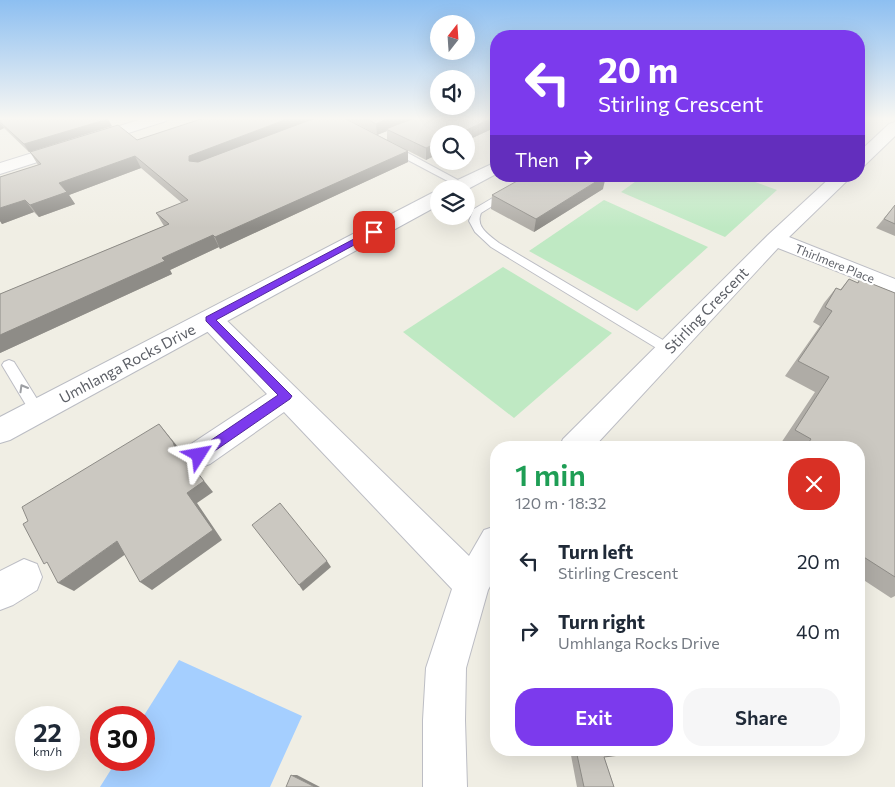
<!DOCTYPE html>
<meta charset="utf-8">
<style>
:root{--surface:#fff;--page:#f6f6f7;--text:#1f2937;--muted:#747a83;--accent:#7c3aed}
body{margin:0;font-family:Commissioner,sans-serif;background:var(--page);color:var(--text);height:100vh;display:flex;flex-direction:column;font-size:19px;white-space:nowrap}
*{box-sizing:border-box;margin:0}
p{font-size:16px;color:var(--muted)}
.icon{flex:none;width:28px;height:28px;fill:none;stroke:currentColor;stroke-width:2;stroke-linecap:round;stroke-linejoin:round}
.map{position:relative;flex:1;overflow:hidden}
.drawer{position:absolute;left:490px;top:441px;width:375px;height:315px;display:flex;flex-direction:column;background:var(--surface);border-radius:20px;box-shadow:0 5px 20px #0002}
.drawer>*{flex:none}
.top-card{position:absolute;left:490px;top:30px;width:375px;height:152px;border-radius:20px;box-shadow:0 5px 20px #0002;background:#7c3aed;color:#fff;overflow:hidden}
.needle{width:32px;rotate:17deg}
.tools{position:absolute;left:430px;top:15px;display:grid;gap:10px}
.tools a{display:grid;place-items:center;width:45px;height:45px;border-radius:50%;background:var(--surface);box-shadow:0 5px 20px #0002;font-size:25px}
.speed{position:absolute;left:15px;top:706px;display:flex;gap:10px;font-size:25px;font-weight:700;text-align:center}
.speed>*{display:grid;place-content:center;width:65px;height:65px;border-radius:50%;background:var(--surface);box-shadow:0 5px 20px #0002;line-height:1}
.speed small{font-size:12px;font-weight:400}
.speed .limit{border:8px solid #d22;background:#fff;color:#111}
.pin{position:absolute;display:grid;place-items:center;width:42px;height:42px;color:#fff;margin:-21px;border-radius:10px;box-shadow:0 2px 8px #0006}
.me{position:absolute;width:55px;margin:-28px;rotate:56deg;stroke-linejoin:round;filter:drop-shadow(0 0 4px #0008)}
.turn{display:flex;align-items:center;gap:18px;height:105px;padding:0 25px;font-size:22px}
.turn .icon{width:65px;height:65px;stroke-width:2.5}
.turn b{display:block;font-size:35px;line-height:42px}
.then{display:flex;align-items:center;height:48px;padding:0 25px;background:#0003;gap:10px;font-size:19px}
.round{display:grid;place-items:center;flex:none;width:52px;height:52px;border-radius:20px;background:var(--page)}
.headline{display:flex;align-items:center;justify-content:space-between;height:85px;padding:0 25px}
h1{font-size:30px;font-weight:600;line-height:38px;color:#1e9e55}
.action{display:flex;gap:10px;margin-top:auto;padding:10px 25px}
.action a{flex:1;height:58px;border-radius:20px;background:var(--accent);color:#fff;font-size:20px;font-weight:600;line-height:58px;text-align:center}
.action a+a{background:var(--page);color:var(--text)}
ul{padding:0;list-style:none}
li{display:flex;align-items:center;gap:15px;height:70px;padding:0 25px}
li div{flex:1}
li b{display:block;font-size:19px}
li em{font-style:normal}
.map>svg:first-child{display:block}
</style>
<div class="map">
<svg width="895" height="787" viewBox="0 0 895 787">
<rect width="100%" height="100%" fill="#f0eee4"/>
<g fill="#bfe9c3">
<polygon points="643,176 739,176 777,190 725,237 621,192"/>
<polygon points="604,200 708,247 637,311 529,251"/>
<polygon points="503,267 612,333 514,418 403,332"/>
</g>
<polygon fill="#a5cfff" points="179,660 302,716 270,787 100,787 117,760 144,760 143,717"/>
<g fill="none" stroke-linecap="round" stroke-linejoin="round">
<defs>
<g id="lane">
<polygon points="389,146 395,146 467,185 462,188 459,187 389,150"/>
<path d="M530,176H541L481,213C475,227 489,235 499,243L673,346L674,349L673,352H663L491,247L475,232L469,221L474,209Z"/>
<polygon points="9,360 14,362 42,407 44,411 42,415 37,417 32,415 2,365 4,362"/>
</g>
<g id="street">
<polygon points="145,118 169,118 166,121 0,174 0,163"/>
<polygon points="895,122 895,136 865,165 859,166 859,152 889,124"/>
<polygon points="832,176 852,176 789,237 895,279 895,294 778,248 593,448 559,448 563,439 768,235"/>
<polygon points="210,311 219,313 469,556 484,530 496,526 496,575 488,590 466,668 465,720 467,787 423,787 423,720 426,668 452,589 284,412 210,464 199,468 188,464 184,455 188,446 267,394 201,325 198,319 201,313"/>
<polygon points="24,559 37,564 42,577 37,590 13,605 0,610 0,571"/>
</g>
<g id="secondary">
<polygon points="496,162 496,174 466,190 445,189 447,185"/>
<polygon points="439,191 439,205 10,440 0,443 0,417 432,193"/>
</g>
</defs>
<use href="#lane" stroke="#bcbdc4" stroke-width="2"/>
<use href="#street" stroke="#bcbdc4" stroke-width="2"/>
<use href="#secondary" stroke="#babcc3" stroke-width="2"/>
<use href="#lane" fill="#fff" fill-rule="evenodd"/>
<use href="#street" fill="#fff" fill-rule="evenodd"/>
<use href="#secondary" fill="#fff" fill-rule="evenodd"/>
</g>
<g fill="#afaca6" fill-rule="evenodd">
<polygon points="0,118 112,126 29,152 4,128 0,130"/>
<path d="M345,118H496V127L466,141V134L426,160L391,142L408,162L220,249L219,247L170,270L172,274L0,353V294L164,226L156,213L182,203L141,168L69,195L75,204L39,217L34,212L2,224L0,221V177L38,165L30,152L137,140L376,134ZM387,131V140L377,135Z"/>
<polygon points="603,189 534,232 491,209 492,195"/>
<polygon points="895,205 895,236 876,228"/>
<polygon points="849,279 857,283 860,279 895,293 895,596 891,598 859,577 859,448 788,448 781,443 815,392 785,376 820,326 813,322 824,303 836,288 840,290"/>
<polygon points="570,750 661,750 604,757 614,787 577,787"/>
</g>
<g fill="#8e8c87">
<polygon points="290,118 317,118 194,168 189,161 189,156"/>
<polygon points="389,118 414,118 386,129 387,131 377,135 376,124"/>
<polygon points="492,118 496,118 496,127 466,141 466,134 458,134"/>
<polygon points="108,119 112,126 29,152 24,144"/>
<polygon points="0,123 4,128 0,130"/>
<polygon points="439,142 439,154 426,160 426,148"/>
<polygon points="408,151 408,162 220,249 215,237"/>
<polygon points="135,156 141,168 69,195 75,204 39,217 30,205 59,183"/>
<polygon points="605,176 606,176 603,189 534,232 536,219"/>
<polygon points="25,200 34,212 2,224 0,221 0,208"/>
<polygon points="213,235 219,247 170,270 172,274 0,353 0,335 162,258"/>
<polygon points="159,424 183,453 186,465 177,453"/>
<polygon points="185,457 213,492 197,503 222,540 152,590 140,582 187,493"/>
<polygon points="117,541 130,551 74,591 58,583"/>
<polygon points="327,561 331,567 303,591 299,585"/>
<polygon points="291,775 297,775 320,787 315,787"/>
</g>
<g fill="#cbc8c1" stroke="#8e8c87">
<polygon points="0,118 107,118 108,119 24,144 0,122"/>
<polygon points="204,118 290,118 189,156 189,161 198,162 315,118 344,118 408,151 215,237 213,235 162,258 165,261 0,335 0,294 169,224 156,213 188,200 135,156 59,183 67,192 30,205 25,200 0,208 0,177 41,164 30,152 118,125 137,140"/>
<polygon points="365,118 389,118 376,124"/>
<polygon points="414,118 492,118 458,134 439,134 439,142 426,148 386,129"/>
<polygon points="526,176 605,176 536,219 492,195"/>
<polygon points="895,205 895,224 884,219"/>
<polygon points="849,279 858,283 860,279 895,293 895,577 859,554 859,448 810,448 807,445 811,439 795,430 829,377 798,361 832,311 825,307 836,288 841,290"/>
<polygon points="159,424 173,442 177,453 185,457 204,481 187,493 213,530 140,582 117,541 58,583 47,562 44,564 23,524 28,521 22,507"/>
<polygon points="280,503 327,561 299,585 252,525"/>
<polygon points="576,750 660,750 604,757 614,787 584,787"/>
<polygon points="291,775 315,787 286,787"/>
</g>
<defs><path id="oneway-chevron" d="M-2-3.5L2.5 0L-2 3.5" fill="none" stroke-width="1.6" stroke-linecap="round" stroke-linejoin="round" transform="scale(1.25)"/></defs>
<use stroke="#9d9fa3" href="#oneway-chevron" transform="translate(23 388) rotate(-120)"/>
<linearGradient id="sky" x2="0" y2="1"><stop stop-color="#8dbff1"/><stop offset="0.52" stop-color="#f8f7f3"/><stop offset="1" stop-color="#f8f7f3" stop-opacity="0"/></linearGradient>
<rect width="895" height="228" fill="url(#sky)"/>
<polygon fill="#7c3aed" stroke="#51269a" points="371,230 378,232 216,320 292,396 290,399 203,459 199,460 195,459 193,455 195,451 278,395 206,321 206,317"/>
<g text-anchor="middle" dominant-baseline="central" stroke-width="4.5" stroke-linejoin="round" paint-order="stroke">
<g font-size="12" fill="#5c5f66" stroke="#fff">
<text transform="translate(835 263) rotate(22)">Thirlmere Place</text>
</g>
<g font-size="15" fill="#5c5f66" stroke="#fff">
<text transform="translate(706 310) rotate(-46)">Stirling Crescent</text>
<text transform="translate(127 363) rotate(-28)">Umhlanga Rocks Drive</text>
</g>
</g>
</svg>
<div class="tools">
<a><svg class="needle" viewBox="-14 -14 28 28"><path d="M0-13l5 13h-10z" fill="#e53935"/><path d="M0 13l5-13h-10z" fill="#747a83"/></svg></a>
<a><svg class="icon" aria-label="sound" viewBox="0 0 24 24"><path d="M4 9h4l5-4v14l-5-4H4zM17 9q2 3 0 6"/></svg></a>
<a><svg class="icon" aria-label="search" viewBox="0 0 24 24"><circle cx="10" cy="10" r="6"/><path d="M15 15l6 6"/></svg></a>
<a><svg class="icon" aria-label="layers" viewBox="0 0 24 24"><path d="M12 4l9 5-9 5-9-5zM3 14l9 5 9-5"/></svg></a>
</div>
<div class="speed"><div>22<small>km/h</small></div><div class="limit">30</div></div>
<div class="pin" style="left:374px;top:232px;background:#d93025"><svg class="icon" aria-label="arrive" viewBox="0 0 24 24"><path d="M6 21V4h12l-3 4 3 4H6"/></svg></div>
<svg class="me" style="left:199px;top:455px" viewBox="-20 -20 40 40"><path d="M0-17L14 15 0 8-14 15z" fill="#7c3aed" stroke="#fff" stroke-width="4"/></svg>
<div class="top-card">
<div class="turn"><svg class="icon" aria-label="left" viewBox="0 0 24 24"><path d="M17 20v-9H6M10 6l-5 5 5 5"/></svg><div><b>20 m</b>Stirling Crescent</div></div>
<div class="then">Then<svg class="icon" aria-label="right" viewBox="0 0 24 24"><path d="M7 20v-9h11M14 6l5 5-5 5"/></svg></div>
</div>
<section class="drawer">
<div class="headline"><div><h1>1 min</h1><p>120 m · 18:32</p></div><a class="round" style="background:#d93025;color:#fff"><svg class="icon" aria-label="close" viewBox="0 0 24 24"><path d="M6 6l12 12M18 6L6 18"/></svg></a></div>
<ul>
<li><svg class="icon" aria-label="left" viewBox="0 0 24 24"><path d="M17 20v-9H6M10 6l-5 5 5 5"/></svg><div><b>Turn left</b><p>Stirling Crescent</p></div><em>20 m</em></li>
<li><svg class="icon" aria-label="right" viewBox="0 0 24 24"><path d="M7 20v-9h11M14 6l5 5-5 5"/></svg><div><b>Turn right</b><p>Umhlanga Rocks Drive</p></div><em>40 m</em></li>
</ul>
<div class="action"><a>Exit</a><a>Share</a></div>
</section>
</div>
